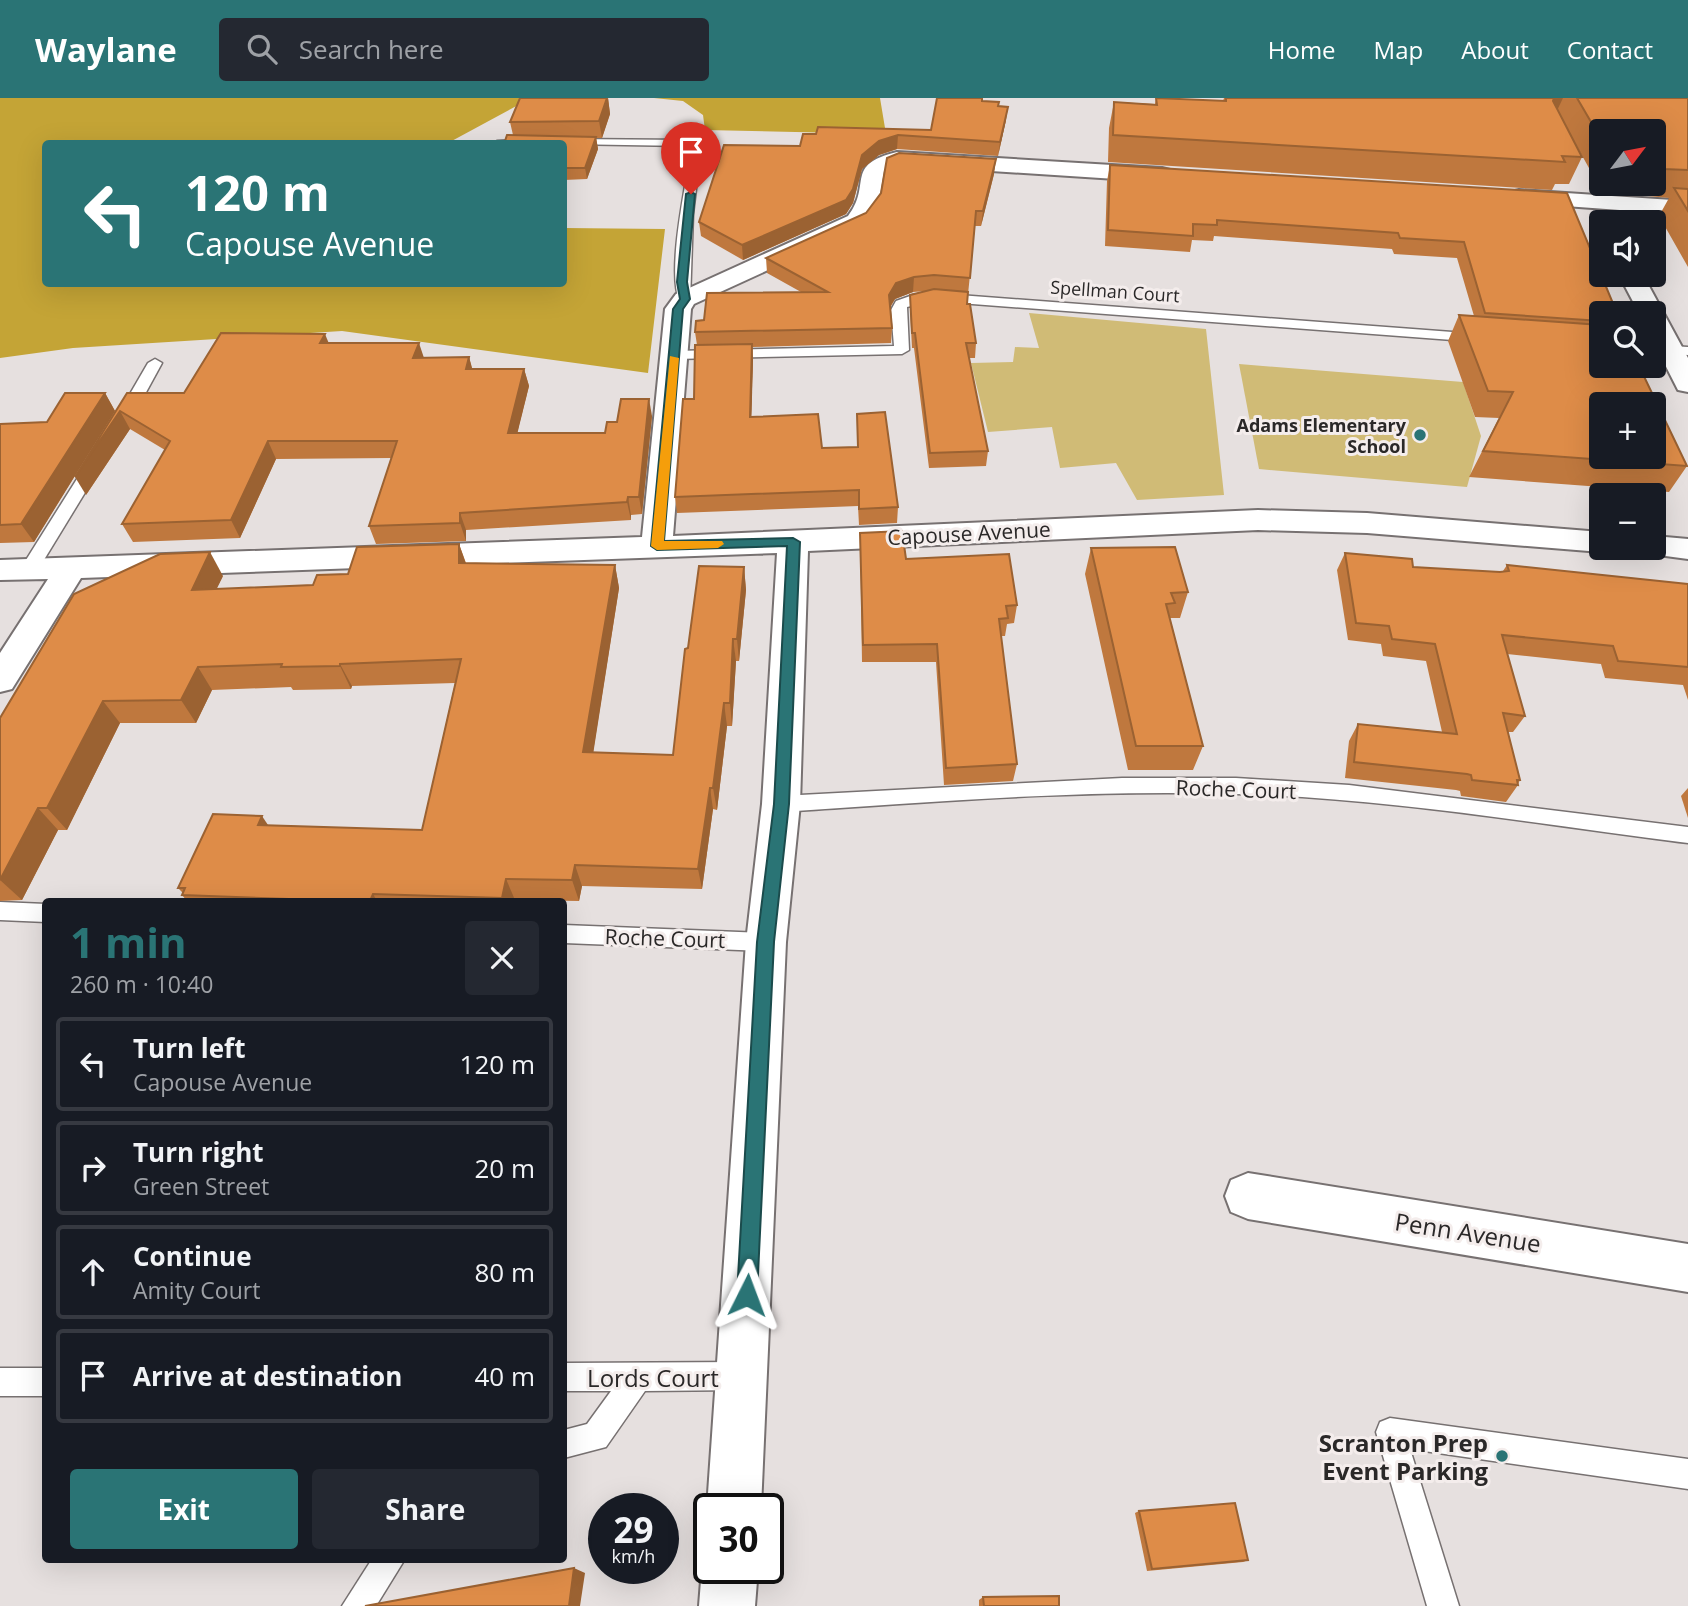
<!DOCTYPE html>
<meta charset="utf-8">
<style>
:root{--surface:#171b24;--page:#242831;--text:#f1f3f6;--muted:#9ea1a6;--line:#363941;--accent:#2a7475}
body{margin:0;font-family:"Open Sans",sans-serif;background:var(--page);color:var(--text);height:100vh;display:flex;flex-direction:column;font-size:26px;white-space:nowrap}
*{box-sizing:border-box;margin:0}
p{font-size:23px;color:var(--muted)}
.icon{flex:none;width:38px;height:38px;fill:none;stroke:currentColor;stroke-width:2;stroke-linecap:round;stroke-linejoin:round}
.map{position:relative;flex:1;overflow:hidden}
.drawer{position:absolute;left:42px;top:800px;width:525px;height:665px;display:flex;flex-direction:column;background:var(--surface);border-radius:7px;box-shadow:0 7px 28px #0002}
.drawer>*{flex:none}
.banner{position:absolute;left:42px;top:42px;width:525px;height:147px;border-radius:7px;box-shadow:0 7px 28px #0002;background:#2a7475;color:#fff;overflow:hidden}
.needle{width:46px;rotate:58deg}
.tools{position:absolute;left:1589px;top:21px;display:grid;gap:14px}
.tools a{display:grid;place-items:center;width:77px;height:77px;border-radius:7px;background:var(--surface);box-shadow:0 7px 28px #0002;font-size:35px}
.speed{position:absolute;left:588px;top:1395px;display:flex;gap:14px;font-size:35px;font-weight:700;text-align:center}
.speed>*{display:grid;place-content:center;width:91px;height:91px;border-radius:50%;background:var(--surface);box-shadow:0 7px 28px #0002;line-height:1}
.speed small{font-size:18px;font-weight:400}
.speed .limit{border:4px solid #111;border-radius:10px;background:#fff;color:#111}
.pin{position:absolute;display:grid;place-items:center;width:60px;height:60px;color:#fff;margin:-72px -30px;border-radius:50% 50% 50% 0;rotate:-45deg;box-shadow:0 0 7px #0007}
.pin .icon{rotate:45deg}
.me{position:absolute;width:77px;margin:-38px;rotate:3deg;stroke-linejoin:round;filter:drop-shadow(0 0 5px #0008)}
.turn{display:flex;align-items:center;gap:24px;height:147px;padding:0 28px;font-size:32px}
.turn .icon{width:91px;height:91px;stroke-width:2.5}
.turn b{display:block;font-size:49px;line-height:60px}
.round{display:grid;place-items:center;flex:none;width:74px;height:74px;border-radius:7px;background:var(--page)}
.overview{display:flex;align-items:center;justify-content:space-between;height:119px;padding:0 28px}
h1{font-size:42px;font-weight:700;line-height:52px;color:var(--accent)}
.primary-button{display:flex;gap:14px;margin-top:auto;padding:14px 28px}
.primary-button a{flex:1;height:80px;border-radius:7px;background:var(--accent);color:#fff;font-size:28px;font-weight:700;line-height:80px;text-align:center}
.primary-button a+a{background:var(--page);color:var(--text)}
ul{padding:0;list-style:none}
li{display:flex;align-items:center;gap:21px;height:94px;margin:0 14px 10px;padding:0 14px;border:4px solid var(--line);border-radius:7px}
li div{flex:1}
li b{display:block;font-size:26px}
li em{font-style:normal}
header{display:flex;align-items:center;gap:42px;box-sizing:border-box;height:98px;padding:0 35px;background:var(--accent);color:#fff}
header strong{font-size:33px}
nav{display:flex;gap:38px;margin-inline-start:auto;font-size:24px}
.search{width:490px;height:63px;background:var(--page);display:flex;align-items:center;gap:18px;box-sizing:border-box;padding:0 24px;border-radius:7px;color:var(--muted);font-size:26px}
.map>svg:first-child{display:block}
</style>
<header>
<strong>Waylane</strong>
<div class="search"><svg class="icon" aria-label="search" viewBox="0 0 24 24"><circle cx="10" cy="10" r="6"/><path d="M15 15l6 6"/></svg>Search here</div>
<nav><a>Home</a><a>Map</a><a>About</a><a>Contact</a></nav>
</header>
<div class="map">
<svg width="1688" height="1508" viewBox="0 0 1688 1508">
<rect width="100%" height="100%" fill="#e6e0df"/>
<g fill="#d0bb76">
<polygon points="1029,215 1206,231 1224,397 1137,402 1116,365 1060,370 1052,329 988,334 971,265 1013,264 1015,249 1039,250"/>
<polygon points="1239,266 1463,284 1481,338 1467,389 1259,371"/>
</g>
<g fill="#c4a436">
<polygon points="0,0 531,0 448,45 46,46 46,186 564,186 564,130 665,131 648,275 342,233 73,250 0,260"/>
<polygon points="654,0 880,0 886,36 705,32 703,17 683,3"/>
</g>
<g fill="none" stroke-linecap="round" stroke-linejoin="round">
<defs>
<g id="lane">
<polygon points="533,41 537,42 538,46 492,46 497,43"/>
<path d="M569,41L688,42L701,50L693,116L690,204H680C666,175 686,86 691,53L685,48L565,46L563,44Z"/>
<polygon points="933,195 1479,236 1486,240 1479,244 933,203 907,209 909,252 902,256 674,261 667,257 674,253 894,248 891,212 896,203 913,197"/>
<polygon points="1654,247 1688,249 1688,257 1654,255"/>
<polygon points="155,261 162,265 132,320 124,325 119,323 116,320 148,265"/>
<polygon points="95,360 103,365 39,470 30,476 24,474 21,470 87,365"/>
<path d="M1122,680H1236L1349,687L1688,729V745C1538,726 1387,700 1236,696C1084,691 932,704 781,714L774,712L771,706L774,700L781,698Z"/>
<polygon points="0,804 46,806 46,824 0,822"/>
<polygon points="564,827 766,835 774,837 777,844 774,851 766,853 564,845"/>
<polygon points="742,1264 752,1268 756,1278 752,1288 742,1292 645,1293 606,1349 564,1360 564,1332 587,1326 611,1293 564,1293 564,1265"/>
<rect x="0" y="1270" width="46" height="28"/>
<polygon points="1390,1320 1688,1361 1688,1391 1410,1351 1459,1508 1427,1508 1376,1334 1380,1324"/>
<polygon points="372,1461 405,1461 376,1508 342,1508"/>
</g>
<g id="street">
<path d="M897,54L1162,70L1170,72L1173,77L1170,82L1162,84L898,67L884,73L878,109L864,128L694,206L691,211L673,438L1258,412L1367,415L1601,434V450H1613L1601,454L1367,435L1258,432L808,453L800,706L786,844L761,1410H709V1415L707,1410L746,844L762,706L777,455L81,480L12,591L0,594V555L48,481L0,482V462L642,439L665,211L676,196L848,118C873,86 843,67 897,54Z"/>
<polygon points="1519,92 1688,103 1688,117 1511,104 1508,99 1511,94"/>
<polygon points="1619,177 1643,177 1688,260 1688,294 1678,292 1654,245 1654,215 1639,215"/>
<polygon points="1654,438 1688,441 1688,461 1643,455 1640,450 1654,450"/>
<polygon points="1248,1075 1688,1146 1688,1194 1248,1121 1231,1114 1225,1098 1231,1082"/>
<polygon points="709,1454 709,1470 758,1470 755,1508 699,1508 702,1470"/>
</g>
</defs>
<use href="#lane" stroke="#777171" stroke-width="3"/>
<use href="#street" stroke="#777171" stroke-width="4"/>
<use href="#lane" fill="#fff" fill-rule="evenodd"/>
<use href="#street" fill="#fff" fill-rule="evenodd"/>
</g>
<g fill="#bf783e" fill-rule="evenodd">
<polygon points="608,0 610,16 602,40 596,40 598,51 587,81 564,82 564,46 513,37 510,24"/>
<path d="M1156,0L1223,3L1224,0H1688V169L1659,118L1669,100L1648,98L1645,91L1599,88L1565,27L1582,59L1569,86H1555L1552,92L1108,64L1109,30L1114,4L1155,6ZM1601,33H1654V86H1601Z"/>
<polygon points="982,3 998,8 1006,22 998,58 897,51 879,57 862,71 853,105 846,116 743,162 701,138 699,124 800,48 931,32"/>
<polygon points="1110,67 1567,95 1601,215 1601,268 1687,368 1669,394 1469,379 1499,320 1475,319 1448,243 1459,217 1474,218 1457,160 1394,156 1392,151 1214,138 1213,143 1192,142 1190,154 1105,148 1107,83"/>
<polygon points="994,76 981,128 975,128 967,206 976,245 975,260 969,260 988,353 986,368 929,370 914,250 912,250 910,211 910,197 926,193 913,194 895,201 890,210 892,230 891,245 752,249 753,262 751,319 822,350 857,349 857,316 898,409 897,425 859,427 858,408 677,415 675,399 694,301 697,247 695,234 704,222 801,194 767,175 766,160"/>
<polygon points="329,245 424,260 469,259 472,271 524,271 529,288 517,335 605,335 617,324 652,318 642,416 631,417 631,422 466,432 466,443 376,446 369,428 391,360 276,361 240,440 133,444 122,426 165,352 130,331 86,397 127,295 184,295"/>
<polygon points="105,295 115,313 34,444 0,445 0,326 47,324"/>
<polygon points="860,435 906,461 1017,507 1014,525 1007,526 1005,538 1001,538 1017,666 1013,683 944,687 936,564 862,564"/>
<polygon points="459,446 466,465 615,467 619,490 593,654 673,657 688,550 744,469 746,492 739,563 736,563 732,628 727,628 717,712 713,711 702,791 582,788 579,803 515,802 515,803 187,803 182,797 183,795 178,790 268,727 422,732 455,585 352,588 351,591 293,592 291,589 212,592 196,625 120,625 67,732 58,732 22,802 0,803 0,620 223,478 216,491 313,487 348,476"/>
<polygon points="1091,450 1188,494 1180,520 1170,520 1203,648 1193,672 1128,672 1085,476"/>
<polygon points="1345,455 1413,469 1500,474 1503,473 1507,467 1688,486 1688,602 1683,587 1605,580 1601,566 1507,556 1525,618 1513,634 1508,634 1520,682 1518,686 1518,687 1506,704 1461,698 1460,693 1456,692 1345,680 1349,643 1358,626 1442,634 1426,563 1383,558 1381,546 1348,542 1337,472"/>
<polygon points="1688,690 1688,720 1681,698"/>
<polygon points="1139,1413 1248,1462 1243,1464 1147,1473 1135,1415"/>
<polygon points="983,1499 1059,1508 979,1508 979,1502"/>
</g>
<g fill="#9b6232">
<polygon points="608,0 610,16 602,40 599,23"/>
<polygon points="1554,0 1563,0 1554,19 1544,22"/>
<polygon points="1008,9 1006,22 998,58 1000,44"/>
<polygon points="898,37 897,51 879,57 862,71 853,105 846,116 743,162 742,147 879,43"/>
<polygon points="596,39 598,51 587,81 585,70"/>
<polygon points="996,61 994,76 981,128 983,113"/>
<polygon points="914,179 913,194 895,201 888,212 889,197 896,185"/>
<polygon points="325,236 332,253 320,245"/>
<polygon points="419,245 425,263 413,260"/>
<polygon points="752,246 753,262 751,335 750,319"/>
<polygon points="469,259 474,277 466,271"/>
<polygon points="524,271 529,288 513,353 508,335"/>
<polygon points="105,295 115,313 34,444 21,426"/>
<polygon points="649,301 652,318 642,416 639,399"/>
<polygon points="120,313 130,331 86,397 75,379"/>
<polygon points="268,343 276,361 240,440 231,422"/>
<polygon points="628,399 631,417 631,422 627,404"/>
<polygon points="460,415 466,432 466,443 460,425"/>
<polygon points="459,446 467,469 459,465"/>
<polygon points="210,454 223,478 205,515 192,492"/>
<polygon points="615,467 619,490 590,676 583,654"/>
<polygon points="744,469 746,492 739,563 737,541"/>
<polygon points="733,541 736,563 732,628 730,605"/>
<polygon points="340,566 352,588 351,591 340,568"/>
<polygon points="198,569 212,592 196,625 181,602"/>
<polygon points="103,603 120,625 67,732 47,710"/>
<polygon points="724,605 727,628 717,712 713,690"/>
<polygon points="710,690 713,711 702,791 698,771"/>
<polygon points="38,710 58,732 22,802 0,782"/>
<polygon points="262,718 276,739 258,727"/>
<polygon points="575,767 582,788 579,803 572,782"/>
<polygon points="506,781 515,802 515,803 503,803 502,800"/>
<polygon points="373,796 377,803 370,803"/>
<polygon points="574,1470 585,1475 580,1508 569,1508"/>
</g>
<g fill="#de8c48" stroke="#9b6232" stroke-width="2" fill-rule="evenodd">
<polygon points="520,0 607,0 599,23 510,24"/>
<polygon points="937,0 982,0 982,3 999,4 998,8 1008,9 1000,44 898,37 879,43 862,57 853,91 846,102 742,147 699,124 724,47 800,48 803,36 816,36 818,29 931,32"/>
<polygon points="1156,0 1226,3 1226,0 1554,0 1553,3 1582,59 1562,58 1565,64 1113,37 1114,4 1157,7"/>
<polygon points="1577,0 1688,0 1688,72 1663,71 1659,64 1654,63 1654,33 1601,33 1601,41"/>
<polygon points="507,37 596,39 585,70 564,70 564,46 504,46"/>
<polygon points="899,55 996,61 983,113 976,113 970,180 934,177 914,179 896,185 889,197 892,230 695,234 696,223 704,222 707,195 828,194 766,160 866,115 881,95 887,60"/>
<polygon points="1110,67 1567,95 1617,215 1601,215 1601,223 1485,215 1464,144 1400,140 1398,135 1217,122 1217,127 1193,126 1193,138 1108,132"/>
<polygon points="1674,90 1688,91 1688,113"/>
<polygon points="934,191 968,194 967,206 970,206 976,245 966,245 988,353 930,355 915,235 912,235 910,197"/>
<path d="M1459,217L1601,227V268H1639L1687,368L1483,353L1513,294L1488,293ZM1601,306H1654V359H1601Z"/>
<polygon points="221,235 325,236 320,245 419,245 413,260 469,259 466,271 524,271 508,335 605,335 607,324 617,324 621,301 649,301 639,399 628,399 627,404 460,415 460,425 369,428 397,343 268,343 231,422 122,426 170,343 120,313 75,379 127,295 184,295"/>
<polygon points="752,246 750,319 818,316 822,350 858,349 857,316 885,314 898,409 859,411 859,392 675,399 683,301 694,301 695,247"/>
<polygon points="65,295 105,295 21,426 0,427 0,326 47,324"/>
<polygon points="902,433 906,461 1009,456 1017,507 1006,508 1008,520 999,521 1017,666 946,670 937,546 863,547 860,435"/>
<polygon points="459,446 459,465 615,467 583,654 673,657 685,551 688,550 699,468 744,469 737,541 733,541 730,605 724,605 713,690 710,690 698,771 575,767 572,782 506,781 502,800 373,796 370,803 344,803 182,797 185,790 178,790 213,716 262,718 258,727 422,732 461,561 340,566 340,568 281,569 282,566 198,569 181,602 103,603 47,710 38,710 0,782 0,620 74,496 160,456 210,454 192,492 313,487 317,477 348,476 357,449"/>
<polygon points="1175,449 1188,494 1171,495 1175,505 1166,506 1203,648 1136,648 1091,450"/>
<polygon points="1345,455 1412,461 1413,469 1500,474 1509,473 1507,467 1688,486 1688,569 1618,563 1613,548 1502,537 1525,618 1503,615 1520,682 1517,682 1518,687 1472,682 1471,677 1467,676 1354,664 1358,626 1457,636 1435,546 1392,541 1389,528 1356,525"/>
<polygon points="1235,1405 1248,1462 1152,1471 1139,1413"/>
<polygon points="574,1470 569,1508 365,1508"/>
<polygon points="1059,1498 1059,1508 984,1508 983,1499"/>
</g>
<polygon fill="#2a7475" stroke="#1b4b4c" stroke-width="2" points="691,94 695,96 687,184 690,201 683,211 664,443 793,440 800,444 789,706 774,844 757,1197 754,1204 747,1207 740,1204 737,1197 757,844 774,706 787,448 657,452 651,448 673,211 680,201 677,184 686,96"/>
<polygon fill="#f59e0b" points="670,258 679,260 664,443 722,443 724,446 718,450 657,452 651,448"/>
<g fill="#2a7475" stroke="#f4edec" stroke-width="2.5">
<circle cx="1420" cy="337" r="7"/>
<circle cx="1502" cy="1358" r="7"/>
</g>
<g text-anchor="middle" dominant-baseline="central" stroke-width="6" stroke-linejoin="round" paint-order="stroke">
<g font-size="18" fill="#2a2828" stroke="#f4edec">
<text transform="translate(1115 193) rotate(4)">Spellman Court</text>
</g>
<g font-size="18" font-weight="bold" fill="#2a2828" stroke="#f4edec" text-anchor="end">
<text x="1406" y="327">Adams Elementary<tspan x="1406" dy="21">School</tspan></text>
</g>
<g font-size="21" fill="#2a2828" stroke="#f4edec">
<text transform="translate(969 435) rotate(-3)">Capouse Avenue</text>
<text transform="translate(1236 691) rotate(2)">Roche Court</text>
<text transform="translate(665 840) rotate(2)">Roche Court</text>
</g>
<g font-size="24" fill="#2a2828" stroke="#f4edec">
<text transform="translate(1468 1134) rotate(9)">Penn Avenue</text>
<text x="653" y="1279">Lords Court</text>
</g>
<g font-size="24" font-weight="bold" fill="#2a2828" stroke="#f4edec" text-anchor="end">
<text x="1488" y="1344">Scranton Prep<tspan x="1488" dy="28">Event Parking</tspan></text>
</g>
</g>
</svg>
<div class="tools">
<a><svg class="needle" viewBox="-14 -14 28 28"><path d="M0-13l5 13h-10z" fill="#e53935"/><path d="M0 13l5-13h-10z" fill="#9ea1a6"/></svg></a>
<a><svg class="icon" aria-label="sound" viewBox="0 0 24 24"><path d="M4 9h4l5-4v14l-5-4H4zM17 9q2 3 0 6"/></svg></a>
<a><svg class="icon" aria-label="search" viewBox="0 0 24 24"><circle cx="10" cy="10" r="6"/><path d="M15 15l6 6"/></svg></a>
<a>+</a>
<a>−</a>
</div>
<div class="speed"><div>29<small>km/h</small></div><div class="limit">30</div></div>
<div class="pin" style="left:691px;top:96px;background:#d93025"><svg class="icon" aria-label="arrive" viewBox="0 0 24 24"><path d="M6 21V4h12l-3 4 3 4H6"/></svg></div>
<svg class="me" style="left:747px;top:1197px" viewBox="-20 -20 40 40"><path d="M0-17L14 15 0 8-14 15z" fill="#2a7475" stroke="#fff" stroke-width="4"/></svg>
<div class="banner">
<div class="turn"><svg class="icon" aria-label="left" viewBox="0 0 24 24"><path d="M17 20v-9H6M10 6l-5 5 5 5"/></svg><div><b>120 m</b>Capouse Avenue</div></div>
</div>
<section class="drawer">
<div class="overview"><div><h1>1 min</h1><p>260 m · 10:40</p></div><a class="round"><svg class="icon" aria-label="close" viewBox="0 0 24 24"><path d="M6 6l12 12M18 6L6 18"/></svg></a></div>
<ul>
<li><svg class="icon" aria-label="left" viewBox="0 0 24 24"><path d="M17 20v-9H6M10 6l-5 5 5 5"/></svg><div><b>Turn left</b><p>Capouse Avenue</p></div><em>120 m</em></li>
<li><svg class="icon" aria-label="right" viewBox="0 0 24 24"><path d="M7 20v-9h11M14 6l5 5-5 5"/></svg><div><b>Turn right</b><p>Green Street</p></div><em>20 m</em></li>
<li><svg class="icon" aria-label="ahead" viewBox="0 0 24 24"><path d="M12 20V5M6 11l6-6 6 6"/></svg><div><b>Continue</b><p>Amity Court</p></div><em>80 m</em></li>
<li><svg class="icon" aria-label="arrive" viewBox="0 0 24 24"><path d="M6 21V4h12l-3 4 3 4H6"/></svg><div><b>Arrive at destination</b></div><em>40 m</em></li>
</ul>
<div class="primary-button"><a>Exit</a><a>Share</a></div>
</section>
</div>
